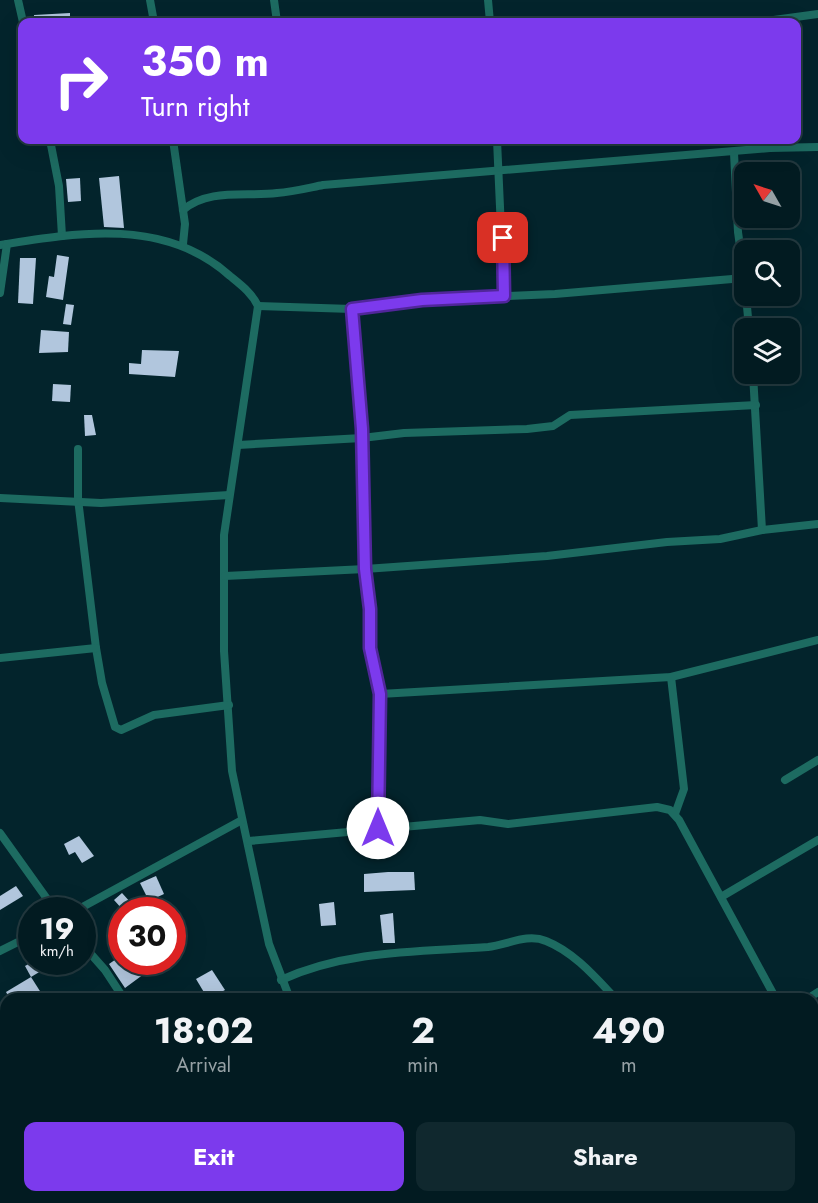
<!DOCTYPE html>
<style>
:root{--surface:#021b21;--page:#10282e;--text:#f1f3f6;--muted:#96a1a5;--line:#23393f;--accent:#7c3aed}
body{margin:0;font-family:Jost,sans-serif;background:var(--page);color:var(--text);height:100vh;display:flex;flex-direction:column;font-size:22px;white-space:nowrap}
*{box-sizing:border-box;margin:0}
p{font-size:20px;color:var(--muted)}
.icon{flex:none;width:33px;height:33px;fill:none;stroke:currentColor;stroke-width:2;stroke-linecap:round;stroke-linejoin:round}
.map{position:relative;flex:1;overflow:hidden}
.side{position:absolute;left:0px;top:993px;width:819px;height:210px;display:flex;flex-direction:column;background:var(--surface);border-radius:18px 18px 0 0;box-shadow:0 6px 24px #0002,0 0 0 2px var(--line)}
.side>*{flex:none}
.top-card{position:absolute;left:18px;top:18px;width:783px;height:126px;border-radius:12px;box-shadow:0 6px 24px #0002,0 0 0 2px var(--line);background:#7c3aed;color:#fff;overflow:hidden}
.needle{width:39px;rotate:309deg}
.controls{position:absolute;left:734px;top:162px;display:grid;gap:12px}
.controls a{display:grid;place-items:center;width:66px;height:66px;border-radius:12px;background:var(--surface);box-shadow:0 6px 24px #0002,0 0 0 2px var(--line);font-size:30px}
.speed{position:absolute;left:18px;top:897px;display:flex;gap:12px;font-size:30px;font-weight:700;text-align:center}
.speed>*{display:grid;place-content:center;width:78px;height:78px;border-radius:50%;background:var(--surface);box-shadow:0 6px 24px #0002,0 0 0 2px var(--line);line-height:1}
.speed small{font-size:15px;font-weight:400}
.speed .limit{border:9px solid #d22;background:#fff;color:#111}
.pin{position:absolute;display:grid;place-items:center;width:51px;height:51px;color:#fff;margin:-26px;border-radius:12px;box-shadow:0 3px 9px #0006}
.me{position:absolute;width:66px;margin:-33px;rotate:0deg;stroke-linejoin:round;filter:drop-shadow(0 0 4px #0008)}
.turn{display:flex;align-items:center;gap:21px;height:126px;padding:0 24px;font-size:27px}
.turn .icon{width:78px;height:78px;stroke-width:2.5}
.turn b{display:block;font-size:42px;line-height:51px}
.eta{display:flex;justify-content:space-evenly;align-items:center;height:102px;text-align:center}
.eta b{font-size:36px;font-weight:700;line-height:42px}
.button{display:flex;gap:12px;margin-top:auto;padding:12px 24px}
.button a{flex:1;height:69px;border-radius:12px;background:var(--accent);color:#fff;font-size:24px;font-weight:700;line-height:69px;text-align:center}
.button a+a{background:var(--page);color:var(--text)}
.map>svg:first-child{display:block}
</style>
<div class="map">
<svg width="818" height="1203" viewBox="0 0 818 1203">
<rect width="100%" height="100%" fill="#03242c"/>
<g fill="#b1c6dd">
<polygon points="70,13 70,22 34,22 34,15"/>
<polygon points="119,176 124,228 104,227 99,178"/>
<polygon points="80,178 81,201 68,202 66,179"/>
<polygon points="57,255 69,257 63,300 46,297 49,276 54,277"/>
<polygon points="20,258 36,258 33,304 18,303"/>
<polygon points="66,304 74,305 71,325 63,324"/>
<polygon points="41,330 69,332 68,352 39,353"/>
<polygon points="142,350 179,351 175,377 129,374 129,363 141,364"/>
<polygon points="53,384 71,385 70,402 52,401"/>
<polygon points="84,415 92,415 96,435 85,436"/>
<polygon points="79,836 94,856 82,863 75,852 69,855 64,844"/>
<polygon points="388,872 414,872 415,890 364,892 364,874"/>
<polygon points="156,876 164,894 149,901 140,883"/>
<polygon points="16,886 23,896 0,910 0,896"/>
<polygon points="122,893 132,904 138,910 123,910 114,900"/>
<polygon points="334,902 336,925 321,926 319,904"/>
<polygon points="393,913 395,943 383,943 380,915"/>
<polygon points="122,955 122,962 135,962 144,974 125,988 109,964"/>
<polygon points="32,962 56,962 31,977 25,966"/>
<polygon points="212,970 225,990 208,999 196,979"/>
<polygon points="31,977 45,999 10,999 6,992"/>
</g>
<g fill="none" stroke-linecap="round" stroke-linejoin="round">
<g stroke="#1d6b61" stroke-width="8">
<polyline points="18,0 23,22"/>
<polyline points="150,0 154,22"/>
<polyline points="274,0 277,22"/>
<polyline points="488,0 490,22"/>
<polyline points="759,22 818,14"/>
<polyline points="50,140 59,186 62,236"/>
<polyline points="173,140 185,224 183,244"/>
<polyline points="497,140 504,296"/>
<polyline points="734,153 738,232 744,275"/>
<path d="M183,210C209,188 245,197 277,193C292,192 308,188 323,185L770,148L818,147"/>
<path d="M0,245C79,232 166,218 230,276C241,285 252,293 258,306L224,535V651L232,771L269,944L290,999"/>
<polyline points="0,293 7,244"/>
<polyline points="746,296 749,328"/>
<polyline points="258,306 352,309 422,300 555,294 744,278"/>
<polyline points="352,309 362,429 365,569 370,609 370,648 380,694 378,828"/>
<polyline points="753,374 762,530"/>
<polyline points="238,445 362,438 404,433 527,429 553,426 570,415 756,405"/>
<polyline points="78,449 78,499 96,648 102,683 115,727 121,730 154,715 229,705"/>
<polyline points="0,498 101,503 229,495"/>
<polyline points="225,576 365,569 547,556 667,542 720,539 762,530 818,524"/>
<polyline points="0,658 96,648"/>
<polyline points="671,677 684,789 675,814"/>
<polyline points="380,694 671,677 818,640"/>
<polyline points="785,780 818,760"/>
<polyline points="0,833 55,910"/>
<polyline points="249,841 480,820 508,824 657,807 670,810 679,820 776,999"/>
<polyline points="721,897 818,840"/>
<polyline points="77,910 242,820"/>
<polyline points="82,944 105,970 124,999"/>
<polyline points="0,951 32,935"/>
<path d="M281,980C347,950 417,952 488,947C507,945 527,933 546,941C574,952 596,978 616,999"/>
<polyline points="807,999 818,992"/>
<polyline points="0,1049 6,1056"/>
<polyline points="813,1061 818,1069"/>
<polyline points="813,1175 818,1168"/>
<polyline points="66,1197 71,1203"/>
<polyline points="231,1197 236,1203"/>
<polyline points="446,1197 451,1203"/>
<polyline points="619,1197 624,1203"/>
<polyline points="45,1203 56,1197"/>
<polyline points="390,1203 398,1197"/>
<polyline points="631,1203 635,1197"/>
<polyline points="792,1203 796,1197"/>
</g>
</g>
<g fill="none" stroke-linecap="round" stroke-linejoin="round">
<defs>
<polyline id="route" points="378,828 380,694 370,648 370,609 365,569 362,429 352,309 422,300 504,296 503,238"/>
</defs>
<use href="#route" stroke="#51269a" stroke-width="15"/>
<use href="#route" stroke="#7c3aed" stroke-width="10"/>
</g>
</svg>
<div class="controls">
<a><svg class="needle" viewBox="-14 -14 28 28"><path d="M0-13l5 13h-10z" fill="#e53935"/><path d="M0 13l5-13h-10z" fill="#96a1a5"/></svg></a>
<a><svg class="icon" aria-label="search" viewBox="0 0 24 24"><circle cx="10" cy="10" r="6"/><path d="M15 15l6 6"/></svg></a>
<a><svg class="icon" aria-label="layers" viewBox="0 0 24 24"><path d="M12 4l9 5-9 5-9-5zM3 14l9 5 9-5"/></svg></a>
</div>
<div class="speed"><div>19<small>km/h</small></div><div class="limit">30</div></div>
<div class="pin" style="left:503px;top:238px;background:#d93025"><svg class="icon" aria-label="arrive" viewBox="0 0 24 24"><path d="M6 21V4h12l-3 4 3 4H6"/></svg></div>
<svg class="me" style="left:378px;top:828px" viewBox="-20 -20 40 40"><circle r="19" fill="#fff"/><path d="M0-13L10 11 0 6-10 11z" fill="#7c3aed"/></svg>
<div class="top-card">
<div class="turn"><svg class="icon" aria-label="right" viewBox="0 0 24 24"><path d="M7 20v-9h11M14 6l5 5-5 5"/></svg><div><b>350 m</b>Turn right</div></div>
</div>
<section class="side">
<div class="eta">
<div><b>18:02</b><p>Arrival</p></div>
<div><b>2</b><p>min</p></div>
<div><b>490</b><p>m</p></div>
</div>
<div class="button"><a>Exit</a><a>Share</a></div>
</section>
</div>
